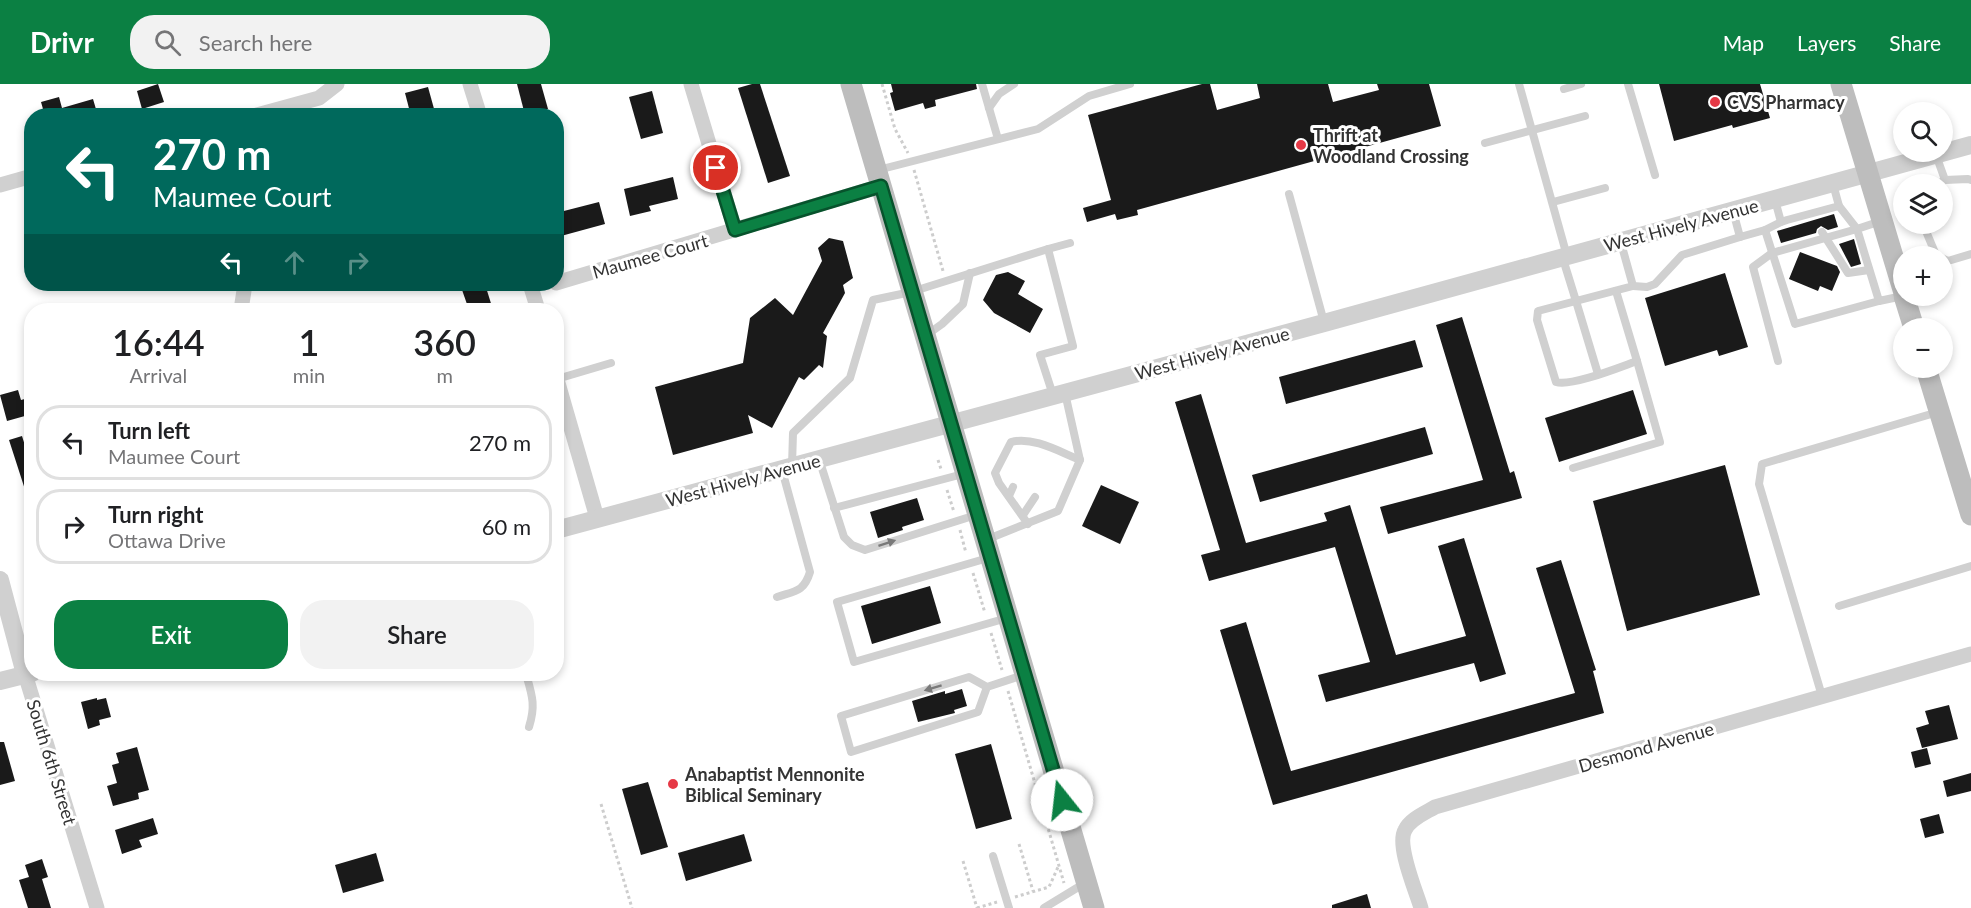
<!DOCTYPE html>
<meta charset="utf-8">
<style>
:root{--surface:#fff;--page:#f2f2f2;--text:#202124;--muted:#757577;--line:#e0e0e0;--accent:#0b8043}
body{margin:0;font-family:Lato,sans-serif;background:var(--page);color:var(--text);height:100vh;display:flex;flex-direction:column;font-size:22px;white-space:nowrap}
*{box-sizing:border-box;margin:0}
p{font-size:20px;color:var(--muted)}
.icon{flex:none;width:33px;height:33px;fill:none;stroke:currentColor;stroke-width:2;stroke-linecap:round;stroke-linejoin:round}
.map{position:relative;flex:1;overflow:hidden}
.panel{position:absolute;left:24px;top:219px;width:540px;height:378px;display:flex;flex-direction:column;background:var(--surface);border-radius:24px;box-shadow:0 3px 9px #0003}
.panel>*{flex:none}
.top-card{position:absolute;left:24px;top:24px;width:540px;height:183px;border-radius:24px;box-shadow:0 3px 9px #0003;background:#00695c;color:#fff;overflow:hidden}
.tools{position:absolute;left:1893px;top:18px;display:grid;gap:12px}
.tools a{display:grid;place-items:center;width:60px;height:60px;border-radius:50%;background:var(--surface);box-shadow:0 3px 9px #0003;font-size:30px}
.pin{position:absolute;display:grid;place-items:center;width:51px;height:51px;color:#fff;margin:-26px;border:3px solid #fff;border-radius:50%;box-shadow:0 2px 6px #0007}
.me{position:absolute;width:66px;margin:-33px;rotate:344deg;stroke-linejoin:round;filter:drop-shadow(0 0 4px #0008)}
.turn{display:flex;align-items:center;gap:21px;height:126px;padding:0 30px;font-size:27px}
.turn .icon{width:78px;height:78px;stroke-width:2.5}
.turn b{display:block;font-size:42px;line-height:51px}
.lanes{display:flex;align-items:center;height:57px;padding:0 30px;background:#0003;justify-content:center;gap:30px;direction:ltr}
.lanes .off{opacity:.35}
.eta{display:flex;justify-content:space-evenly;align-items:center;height:102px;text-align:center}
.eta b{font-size:36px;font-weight:600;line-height:42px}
.primary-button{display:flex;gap:12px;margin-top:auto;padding:12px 30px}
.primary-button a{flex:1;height:69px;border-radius:24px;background:var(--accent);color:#fff;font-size:24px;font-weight:600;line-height:69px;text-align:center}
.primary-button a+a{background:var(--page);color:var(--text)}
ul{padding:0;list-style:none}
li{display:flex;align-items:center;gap:18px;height:75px;margin:0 12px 9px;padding:0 18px;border:3px solid var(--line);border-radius:24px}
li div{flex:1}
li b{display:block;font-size:22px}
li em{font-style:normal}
header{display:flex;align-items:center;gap:36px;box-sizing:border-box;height:84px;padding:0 30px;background:var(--accent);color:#fff}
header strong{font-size:28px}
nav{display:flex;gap:33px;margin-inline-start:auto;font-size:21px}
.search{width:420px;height:54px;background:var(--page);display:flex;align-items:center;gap:15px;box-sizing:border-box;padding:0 21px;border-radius:24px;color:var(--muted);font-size:22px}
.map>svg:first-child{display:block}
</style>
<header>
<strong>Drivr</strong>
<div class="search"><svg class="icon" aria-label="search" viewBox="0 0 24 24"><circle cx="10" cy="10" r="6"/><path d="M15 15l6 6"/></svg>Search here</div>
<nav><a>Map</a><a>Layers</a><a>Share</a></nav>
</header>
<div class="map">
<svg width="1971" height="824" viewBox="0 0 1971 824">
<rect width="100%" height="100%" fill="#fff"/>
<g fill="#1a1a1a">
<polygon points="158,0 164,18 142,25 137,7"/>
<polygon points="517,0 541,0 548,25 525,31"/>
<polygon points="752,0 760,0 790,92 768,99 738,4"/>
<polygon points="891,0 976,0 977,5 935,16 936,22 925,25 923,19 895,27 890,9 893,8"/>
<polygon points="1202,0 1210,0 1217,26 1260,14 1257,0 1328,0 1333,18 1379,6 1377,0 1429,0 1441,42 1137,126 1138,131 1117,136 1115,130 1087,138 1083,124 1111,116 1088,31"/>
<polygon points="1659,0 1760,0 1770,34 1733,44 1732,41 1674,57"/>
<polygon points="428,3 436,32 411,32 405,9"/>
<polygon points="652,7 663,49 641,55 629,13"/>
<polygon points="59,13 62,24 93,15 98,32 45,32 41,18"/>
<polygon points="673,93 678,115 649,122 651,127 630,132 624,105"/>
<polygon points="599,118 605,140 561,152 556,129"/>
<polygon points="1834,130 1838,143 1828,146 1821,142 1817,145 1816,149 1781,159 1777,147"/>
<polygon points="829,154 843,157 853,194 843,201 845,209 823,249 827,252 823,284 819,281 804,296 799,293 772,344 748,331 753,349 673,371 655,303 743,279 750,234 775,214 793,231 822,177 818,164"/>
<polygon points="1854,155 1861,180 1851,183 1839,160"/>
<polygon points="1800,168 1837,182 1840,188 1832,207 1820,202 1818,207 1789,195"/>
<polygon points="1008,188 1025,197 1018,210 1043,225 1030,249 994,229 983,216 996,191"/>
<polygon points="1725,189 1748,263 1719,272 1717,266 1665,282 1645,214"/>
<polygon points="460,200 485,200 493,226 469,226"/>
<polygon points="1462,233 1510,389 1514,387 1522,414 1388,450 1380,423 1483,396 1436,241"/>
<polygon points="1415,256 1423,283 1286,320 1279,293"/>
<polygon points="18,306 21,316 32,313 32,330 7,337 0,311"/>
<polygon points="1633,306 1647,350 1559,378 1545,334"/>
<polygon points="1201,310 1246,459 1327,437 1324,429 1350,421 1396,571 1466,552 1438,462 1464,454 1506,590 1480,598 1474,579 1326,618 1318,591 1370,578 1335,463 1209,497 1201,471 1220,466 1175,318"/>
<polygon points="1425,343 1433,370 1260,418 1252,391"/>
<polygon points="22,352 28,371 32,370 32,417 29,418 9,356"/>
<polygon points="1725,381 1760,511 1627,547 1593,417"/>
<polygon points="1101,401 1139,418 1120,460 1082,442"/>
<polygon points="917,414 924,436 902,443 903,446 878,454 870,428"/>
<polygon points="1561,476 1596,586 1593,587 1604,629 1273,721 1220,546 1246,538 1291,687 1575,609 1536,484"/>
<polygon points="930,502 941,539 872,560 861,522"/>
<polygon points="962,605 967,622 954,626 955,629 918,638 912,617 945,607 945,610"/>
<polygon points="97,614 97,616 106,614 111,633 99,636 100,641 88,645 81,618"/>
<polygon points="1949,621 1958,655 1922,664 1916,644 1929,640 1925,627"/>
<polygon points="0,658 4,658 15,697 0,701"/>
<polygon points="991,660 1012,735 976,745 955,670"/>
<polygon points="137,663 149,706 138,709 139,715 113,722 107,702 117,699 112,681 119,679 116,669"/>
<polygon points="1927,664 1931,680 1915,684 1911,668"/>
<polygon points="1971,689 1971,707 1947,713 1943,697"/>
<polygon points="648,698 668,763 641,771 622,705"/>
<polygon points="1939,730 1944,749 1925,754 1920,735"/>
<polygon points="153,734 158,750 139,756 142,763 122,770 115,746"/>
<polygon points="744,750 752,777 686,797 678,769"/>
<polygon points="376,769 384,797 343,809 335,781"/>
<polygon points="42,775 48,793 42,795 51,824 28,824 19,796 29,793 25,781"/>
<polygon points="1367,810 1371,824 1332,824 1332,821"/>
</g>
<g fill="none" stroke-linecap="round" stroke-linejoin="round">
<g stroke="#cdcdcd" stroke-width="3" stroke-dasharray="3 3" stroke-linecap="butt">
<polyline points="882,0 895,45 908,69"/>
<polyline points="914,86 943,187"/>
<polyline points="938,376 941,385"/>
<polyline points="947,406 954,428"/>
<polyline points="960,446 966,469"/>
<polyline points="973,489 985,529"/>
<polyline points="991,549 1002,586"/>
<polyline points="1008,607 1064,799"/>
<polyline points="601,720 632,824"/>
<polyline points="1019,760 1033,807"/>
<polyline points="963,777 977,824"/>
<polyline points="1015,813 1049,803 1058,783"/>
<polyline points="977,824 997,818"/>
</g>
<g stroke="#d0d0d0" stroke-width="8">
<polyline points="982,0 998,55"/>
<polyline points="1519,0 1567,172"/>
<polyline points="1628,0 1655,91"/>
<polyline points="1564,5 1581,0"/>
<polyline points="989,24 999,10 1014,0"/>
<polyline points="1485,59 1585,32"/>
<polyline points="1936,71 1945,96"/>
<polyline points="878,86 1038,45 1089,12 1130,0"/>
<polyline points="1938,100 1945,96 1968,95 1971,96"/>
<polyline points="1289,110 1324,238"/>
<polyline points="1775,116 1781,138 1787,136 1839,122 1833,100"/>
<polyline points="1553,118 1605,104"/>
<polyline points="1881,137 1857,145 1879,217 1903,212"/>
<polyline points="1923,140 1936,171 1939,172"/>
<polyline points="1765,146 1795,240 1879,217"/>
<polyline points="1822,148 1848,189 1869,186"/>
<polyline points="1740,153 1765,146 1781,138"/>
<polyline points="1942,174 1948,177 1971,170"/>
<polyline points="1563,175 1576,217 1633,202 1621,159"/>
<polyline points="1633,202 1647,203 1655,200 1682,171 1740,153 1733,127"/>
<polyline points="928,250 942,240 963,220 970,189"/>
<polyline points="1778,277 1753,183 1772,169 1857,145 1839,122"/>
<path d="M1598,290L1576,217L1538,227L1537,236L1556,298C1571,303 1620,283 1637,277L1616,207"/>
<polyline points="557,295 611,279"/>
<polyline points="1053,311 1040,271 1073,262 1048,165 1070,159"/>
<polyline points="819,375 844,453 852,461 865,466 976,431"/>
<polyline points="792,382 793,349 850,294 873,216 911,208 1048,165"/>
<polyline points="1573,384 1660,358 1637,277"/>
<polyline points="1009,412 1013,403"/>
<polyline points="834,424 963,390"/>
<polyline points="1023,431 1035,413"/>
<path d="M1028,440L999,399L995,389L1011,358C1033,352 1060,368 1080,376"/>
<polyline points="988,455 1058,427 1080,376 1065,309"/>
<polyline points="988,474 837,518 854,578 1007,534"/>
<path d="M777,513C795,507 804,508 810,488L782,386"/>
<polyline points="1839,522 1971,482"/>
<path d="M526,590C532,611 536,621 529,643"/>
<polyline points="987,603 978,628 851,668 841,632 969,593 987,603 1023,591"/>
<polyline points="1822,612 1759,400 1762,380 1938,328"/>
<polyline points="993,772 1009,824"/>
<polyline points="1044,824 1085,799"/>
</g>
<g stroke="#d0d0d0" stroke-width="15">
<polyline points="470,0 480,32"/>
<polyline points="691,0 735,146"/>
<polyline points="253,32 319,14 337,0"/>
<polyline points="0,101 32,92"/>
<polyline points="556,199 881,102"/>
<polyline points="530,200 538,226"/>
<polyline points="241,226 245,200"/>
<polyline points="556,292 597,434"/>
<polyline points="25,590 97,824"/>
<path d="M1421,824C1416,807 1396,761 1405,746C1410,735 1425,729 1435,723L1971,570"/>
</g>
<g stroke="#d0d0d0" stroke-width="18">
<polyline points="556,446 1324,239 1971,61"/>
<polyline points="0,496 25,590"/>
<polyline points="0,597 32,589"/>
</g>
<g stroke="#bdbdbd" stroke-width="21">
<polyline points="851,0 1094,824"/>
<polyline points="1841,0 1904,209"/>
<polyline points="1904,212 1914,244"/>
<polyline points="1926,284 1971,431"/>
</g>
</g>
<defs><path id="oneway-solid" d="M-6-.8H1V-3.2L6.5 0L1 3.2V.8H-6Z" transform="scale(1.5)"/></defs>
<g fill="#7a7a7a">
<use href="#oneway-solid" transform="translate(887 459) rotate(-18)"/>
<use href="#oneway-solid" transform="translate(933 604) rotate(163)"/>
</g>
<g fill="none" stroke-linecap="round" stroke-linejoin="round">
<defs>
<polyline id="route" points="716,84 735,146 881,102 1062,716"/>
</defs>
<use href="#route" stroke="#07532c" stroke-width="15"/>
<use href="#route" stroke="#0b8043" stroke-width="10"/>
</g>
<g fill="#e63946" stroke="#fff" stroke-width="2">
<circle cx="1715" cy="18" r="6"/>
<circle cx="1301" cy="61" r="6"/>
<circle cx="673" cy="700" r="6"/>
</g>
<g text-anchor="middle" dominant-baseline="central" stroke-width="6" stroke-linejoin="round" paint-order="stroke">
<g font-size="18" font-weight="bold" fill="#333" stroke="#fff" text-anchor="start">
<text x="1727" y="18">CVS Pharmacy</text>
<text x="1313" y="51">Thrift at<tspan x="1313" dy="21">Woodland Crossing</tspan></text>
<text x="685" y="690">Anabaptist Mennonite<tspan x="685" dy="21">Biblical Seminary</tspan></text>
</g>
<g font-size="18" fill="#333" stroke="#fff">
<text transform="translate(1681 141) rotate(-15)">West Hively Avenue</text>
<text transform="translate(650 172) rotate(-16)">Maumee Court</text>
<text transform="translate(1212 269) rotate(-15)">West Hively Avenue</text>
<text transform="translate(743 396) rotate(-15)">West Hively Avenue</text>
<text transform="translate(1646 663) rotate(-16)">Desmond Avenue</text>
<text transform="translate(52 678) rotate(73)">South 6th Street</text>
</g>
</g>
</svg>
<div class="tools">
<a><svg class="icon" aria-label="search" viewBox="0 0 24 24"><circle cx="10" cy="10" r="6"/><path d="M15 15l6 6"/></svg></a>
<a><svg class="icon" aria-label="layers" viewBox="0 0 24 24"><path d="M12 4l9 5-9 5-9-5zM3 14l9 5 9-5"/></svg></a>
<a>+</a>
<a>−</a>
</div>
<div class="pin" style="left:716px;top:84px;background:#d93025"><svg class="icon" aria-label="arrive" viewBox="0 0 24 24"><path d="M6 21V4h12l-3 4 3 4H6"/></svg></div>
<svg class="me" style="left:1062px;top:716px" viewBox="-20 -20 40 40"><circle r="19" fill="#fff"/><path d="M0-13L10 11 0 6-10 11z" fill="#0b8043"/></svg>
<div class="top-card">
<div class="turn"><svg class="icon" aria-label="left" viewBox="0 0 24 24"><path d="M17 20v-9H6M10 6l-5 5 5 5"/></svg><div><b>270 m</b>Maumee Court</div></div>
<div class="lanes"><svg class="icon" aria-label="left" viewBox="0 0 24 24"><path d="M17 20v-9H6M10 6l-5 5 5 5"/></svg><svg class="icon off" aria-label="ahead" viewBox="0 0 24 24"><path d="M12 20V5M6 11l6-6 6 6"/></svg><svg class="icon off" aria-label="right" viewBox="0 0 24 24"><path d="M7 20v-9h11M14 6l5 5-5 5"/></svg></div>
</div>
<section class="panel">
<div class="eta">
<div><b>16:44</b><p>Arrival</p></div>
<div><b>1</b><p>min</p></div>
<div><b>360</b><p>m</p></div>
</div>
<ul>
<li><svg class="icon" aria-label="left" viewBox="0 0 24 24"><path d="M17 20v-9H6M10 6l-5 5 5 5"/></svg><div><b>Turn left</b><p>Maumee Court</p></div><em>270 m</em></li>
<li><svg class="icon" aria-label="right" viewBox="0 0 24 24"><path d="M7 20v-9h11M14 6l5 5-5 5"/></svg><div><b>Turn right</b><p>Ottawa Drive</p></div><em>60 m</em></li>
</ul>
<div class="primary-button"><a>Exit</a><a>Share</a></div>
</section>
</div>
